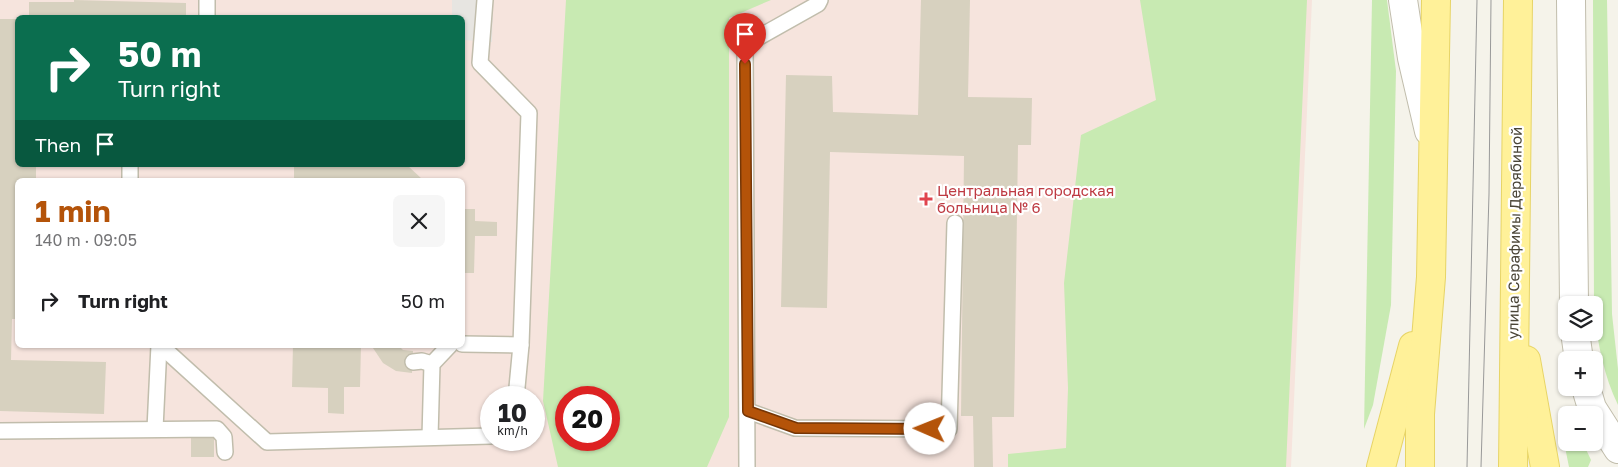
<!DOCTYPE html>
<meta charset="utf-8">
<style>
:root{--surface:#fff;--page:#f6f6f6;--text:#202124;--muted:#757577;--accent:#b45309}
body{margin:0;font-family:"Golos Text",sans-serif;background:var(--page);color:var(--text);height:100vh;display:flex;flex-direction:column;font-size:19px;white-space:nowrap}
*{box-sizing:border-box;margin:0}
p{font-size:16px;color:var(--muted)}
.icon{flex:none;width:28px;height:28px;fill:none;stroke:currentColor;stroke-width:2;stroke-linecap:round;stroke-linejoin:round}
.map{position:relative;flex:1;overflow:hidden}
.sheet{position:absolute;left:15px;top:178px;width:450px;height:170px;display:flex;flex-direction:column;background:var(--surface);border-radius:8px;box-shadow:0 1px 4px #0004}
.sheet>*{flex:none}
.hud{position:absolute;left:15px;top:15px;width:450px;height:152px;border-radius:8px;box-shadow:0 1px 4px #0004;background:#0b6e4f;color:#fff;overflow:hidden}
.tools{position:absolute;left:1558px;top:296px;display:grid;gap:10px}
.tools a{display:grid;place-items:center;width:45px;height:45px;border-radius:8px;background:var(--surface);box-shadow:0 1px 4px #0004;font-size:25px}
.speed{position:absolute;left:480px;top:386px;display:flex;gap:10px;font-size:25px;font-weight:700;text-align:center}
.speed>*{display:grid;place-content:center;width:65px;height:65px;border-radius:50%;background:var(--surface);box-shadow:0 1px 4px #0004;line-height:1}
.speed small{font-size:12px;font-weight:400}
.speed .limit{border:8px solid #d22;background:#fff;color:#111}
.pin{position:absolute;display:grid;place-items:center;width:42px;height:42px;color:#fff;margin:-51px -21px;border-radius:50% 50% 50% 0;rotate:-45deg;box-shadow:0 0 5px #0007}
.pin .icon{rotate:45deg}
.me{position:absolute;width:55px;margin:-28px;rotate:271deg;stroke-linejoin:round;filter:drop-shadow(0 0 4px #0008)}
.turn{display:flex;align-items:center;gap:18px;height:105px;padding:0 20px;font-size:22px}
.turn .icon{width:65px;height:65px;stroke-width:2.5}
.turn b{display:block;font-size:35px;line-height:42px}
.then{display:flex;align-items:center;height:48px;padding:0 20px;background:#0003;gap:10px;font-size:19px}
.round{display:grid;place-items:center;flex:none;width:52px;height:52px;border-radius:8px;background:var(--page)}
.head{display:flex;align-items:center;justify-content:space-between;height:85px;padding:0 20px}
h1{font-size:30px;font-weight:700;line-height:38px;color:var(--accent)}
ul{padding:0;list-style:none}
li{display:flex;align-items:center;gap:15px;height:75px;padding:0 20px}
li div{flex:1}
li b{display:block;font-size:19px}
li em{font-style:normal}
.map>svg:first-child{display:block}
</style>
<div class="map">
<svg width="1618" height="467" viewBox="0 0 1618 467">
<rect width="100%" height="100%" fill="#f5f3ea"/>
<path fill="#f6e4dd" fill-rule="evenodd" d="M0,0H1312L1291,467H0ZM18,18H462V165H18ZM18,180H462V345H18ZM491,398H534V440H491ZM566,398H609V440H566Z"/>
<g fill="#c8eab2" fill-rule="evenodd">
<path d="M566,0H771L729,18V417L707,467H558L543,401ZM566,398H609V440H566Z"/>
<polygon points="1140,0 1307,0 1286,467 1008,467 1008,454 1066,448 1068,388 1064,283 1081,135 1156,100"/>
<polygon points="1372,0 1387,0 1396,71 1391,305 1373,405 1364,429"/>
<path d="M1593,0H1607L1612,314L1618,369V405C1604,376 1598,345 1594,312Z"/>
<polygon points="1562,432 1566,432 1566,442 1583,443 1591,460 1588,467 1569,467"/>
</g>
<polygon fill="#e7e5e1" points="452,0 493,0 492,42 463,40 462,18 452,17"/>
<g fill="#d7d1bf">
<polygon points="74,0 186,3 186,18 29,18 29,2 74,2"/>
<polygon points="921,0 970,0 968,97 1032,98 1031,145 1018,145 1014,417 992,417 993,467 974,467 973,416 961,416 964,156 830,152 827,308 781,307 786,75 832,76 833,112 918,115"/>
<polygon points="0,19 18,19 18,165 36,165 36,180 18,180 18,319 12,319 11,360 106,362 104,414 0,411"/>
<polygon points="294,165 407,165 423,180 294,180"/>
<polygon points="462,209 475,209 475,221 497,222 497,236 475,236 474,273 462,273"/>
<polygon points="293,345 361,345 360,387 344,387 344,414 328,413 328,388 292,387"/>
<polygon points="371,345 398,345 403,350 413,351 412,373 396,371 383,363"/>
<rect x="191" y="438" width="23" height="19"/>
</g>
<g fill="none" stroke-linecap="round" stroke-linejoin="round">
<defs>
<g id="lane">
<polyline points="207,0 207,18"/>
<polyline points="485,0 480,63 529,113 521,345 516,398"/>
<polyline points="130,165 130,180"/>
<polyline points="462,344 521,345"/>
<polyline points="160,345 267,442 491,436"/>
<polyline points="413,362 422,361 432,364"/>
<polyline points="748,411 795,428 949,429 955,223"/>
<polyline points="155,429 159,345"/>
<polyline points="0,431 217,429 224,437 225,452"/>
<polyline points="430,437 432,364 450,345"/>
<polyline points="747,467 745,45 818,4 820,0"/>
</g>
<g id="street">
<polyline points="1403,0 1412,58 1429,131"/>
<polyline points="1571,0 1574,305"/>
<polyline points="1575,332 1579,360"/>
<polyline points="1586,388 1592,408 1618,449"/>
</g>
<g id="primary">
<polyline points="1526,360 1545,467"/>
<polyline points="1381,467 1413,346"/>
<polyline points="1420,467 1420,414 1431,277 1436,0"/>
<polyline points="1513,467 1518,0"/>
</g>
</defs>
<use href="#lane" stroke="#c1bdac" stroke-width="18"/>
<use href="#street" stroke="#c1bdac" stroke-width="30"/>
<use href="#primary" stroke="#e7d466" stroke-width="30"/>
<use href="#lane" stroke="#fff" stroke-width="15"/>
<use href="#street" stroke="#fff" stroke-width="28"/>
<use href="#primary" stroke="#fff199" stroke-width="28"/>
<g stroke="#999" stroke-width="1">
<polyline points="1467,467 1477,0"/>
<polyline points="1481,467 1489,194 1491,0"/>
</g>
</g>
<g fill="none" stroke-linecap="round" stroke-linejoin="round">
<defs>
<polyline id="route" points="745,64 748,411 796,428 930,429"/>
</defs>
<use href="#route" stroke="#753606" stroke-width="12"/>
<use href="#route" stroke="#b45309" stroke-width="9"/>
</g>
<path fill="#e0444e" stroke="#fff" stroke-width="2" d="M923.5 191.5h5v5h5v5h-5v5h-5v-5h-5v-5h5z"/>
<g text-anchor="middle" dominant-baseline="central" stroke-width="4.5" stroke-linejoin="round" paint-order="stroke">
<g font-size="15" fill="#be3a42" stroke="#fff" text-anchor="start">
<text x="937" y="190">Центральная городская<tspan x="937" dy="17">больница № 6</tspan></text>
</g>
<g font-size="15" fill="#4a4537" stroke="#fff">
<text transform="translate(1514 233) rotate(-89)">улица Серафимы Дерябиной</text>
</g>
</g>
</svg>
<div class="tools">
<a><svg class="icon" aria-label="layers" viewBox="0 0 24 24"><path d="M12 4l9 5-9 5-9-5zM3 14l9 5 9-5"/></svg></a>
<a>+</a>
<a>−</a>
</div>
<div class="speed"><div>10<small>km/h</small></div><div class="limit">20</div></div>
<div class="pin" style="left:745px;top:64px;background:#d93025"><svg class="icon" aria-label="arrive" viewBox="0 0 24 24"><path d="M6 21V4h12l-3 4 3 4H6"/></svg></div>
<svg class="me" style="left:930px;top:429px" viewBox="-20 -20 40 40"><circle r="19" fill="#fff"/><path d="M0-13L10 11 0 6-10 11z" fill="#b45309"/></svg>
<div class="hud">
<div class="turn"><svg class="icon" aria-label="right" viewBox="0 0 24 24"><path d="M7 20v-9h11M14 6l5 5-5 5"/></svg><div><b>50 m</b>Turn right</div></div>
<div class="then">Then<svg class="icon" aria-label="arrive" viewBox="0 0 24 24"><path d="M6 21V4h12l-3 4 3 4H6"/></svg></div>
</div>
<section class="sheet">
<div class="head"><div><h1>1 min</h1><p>140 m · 09:05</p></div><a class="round"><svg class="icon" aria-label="close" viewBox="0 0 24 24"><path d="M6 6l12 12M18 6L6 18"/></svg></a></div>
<ul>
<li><svg class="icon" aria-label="right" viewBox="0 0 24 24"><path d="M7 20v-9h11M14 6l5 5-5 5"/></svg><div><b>Turn right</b></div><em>50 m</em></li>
</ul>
</section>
</div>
